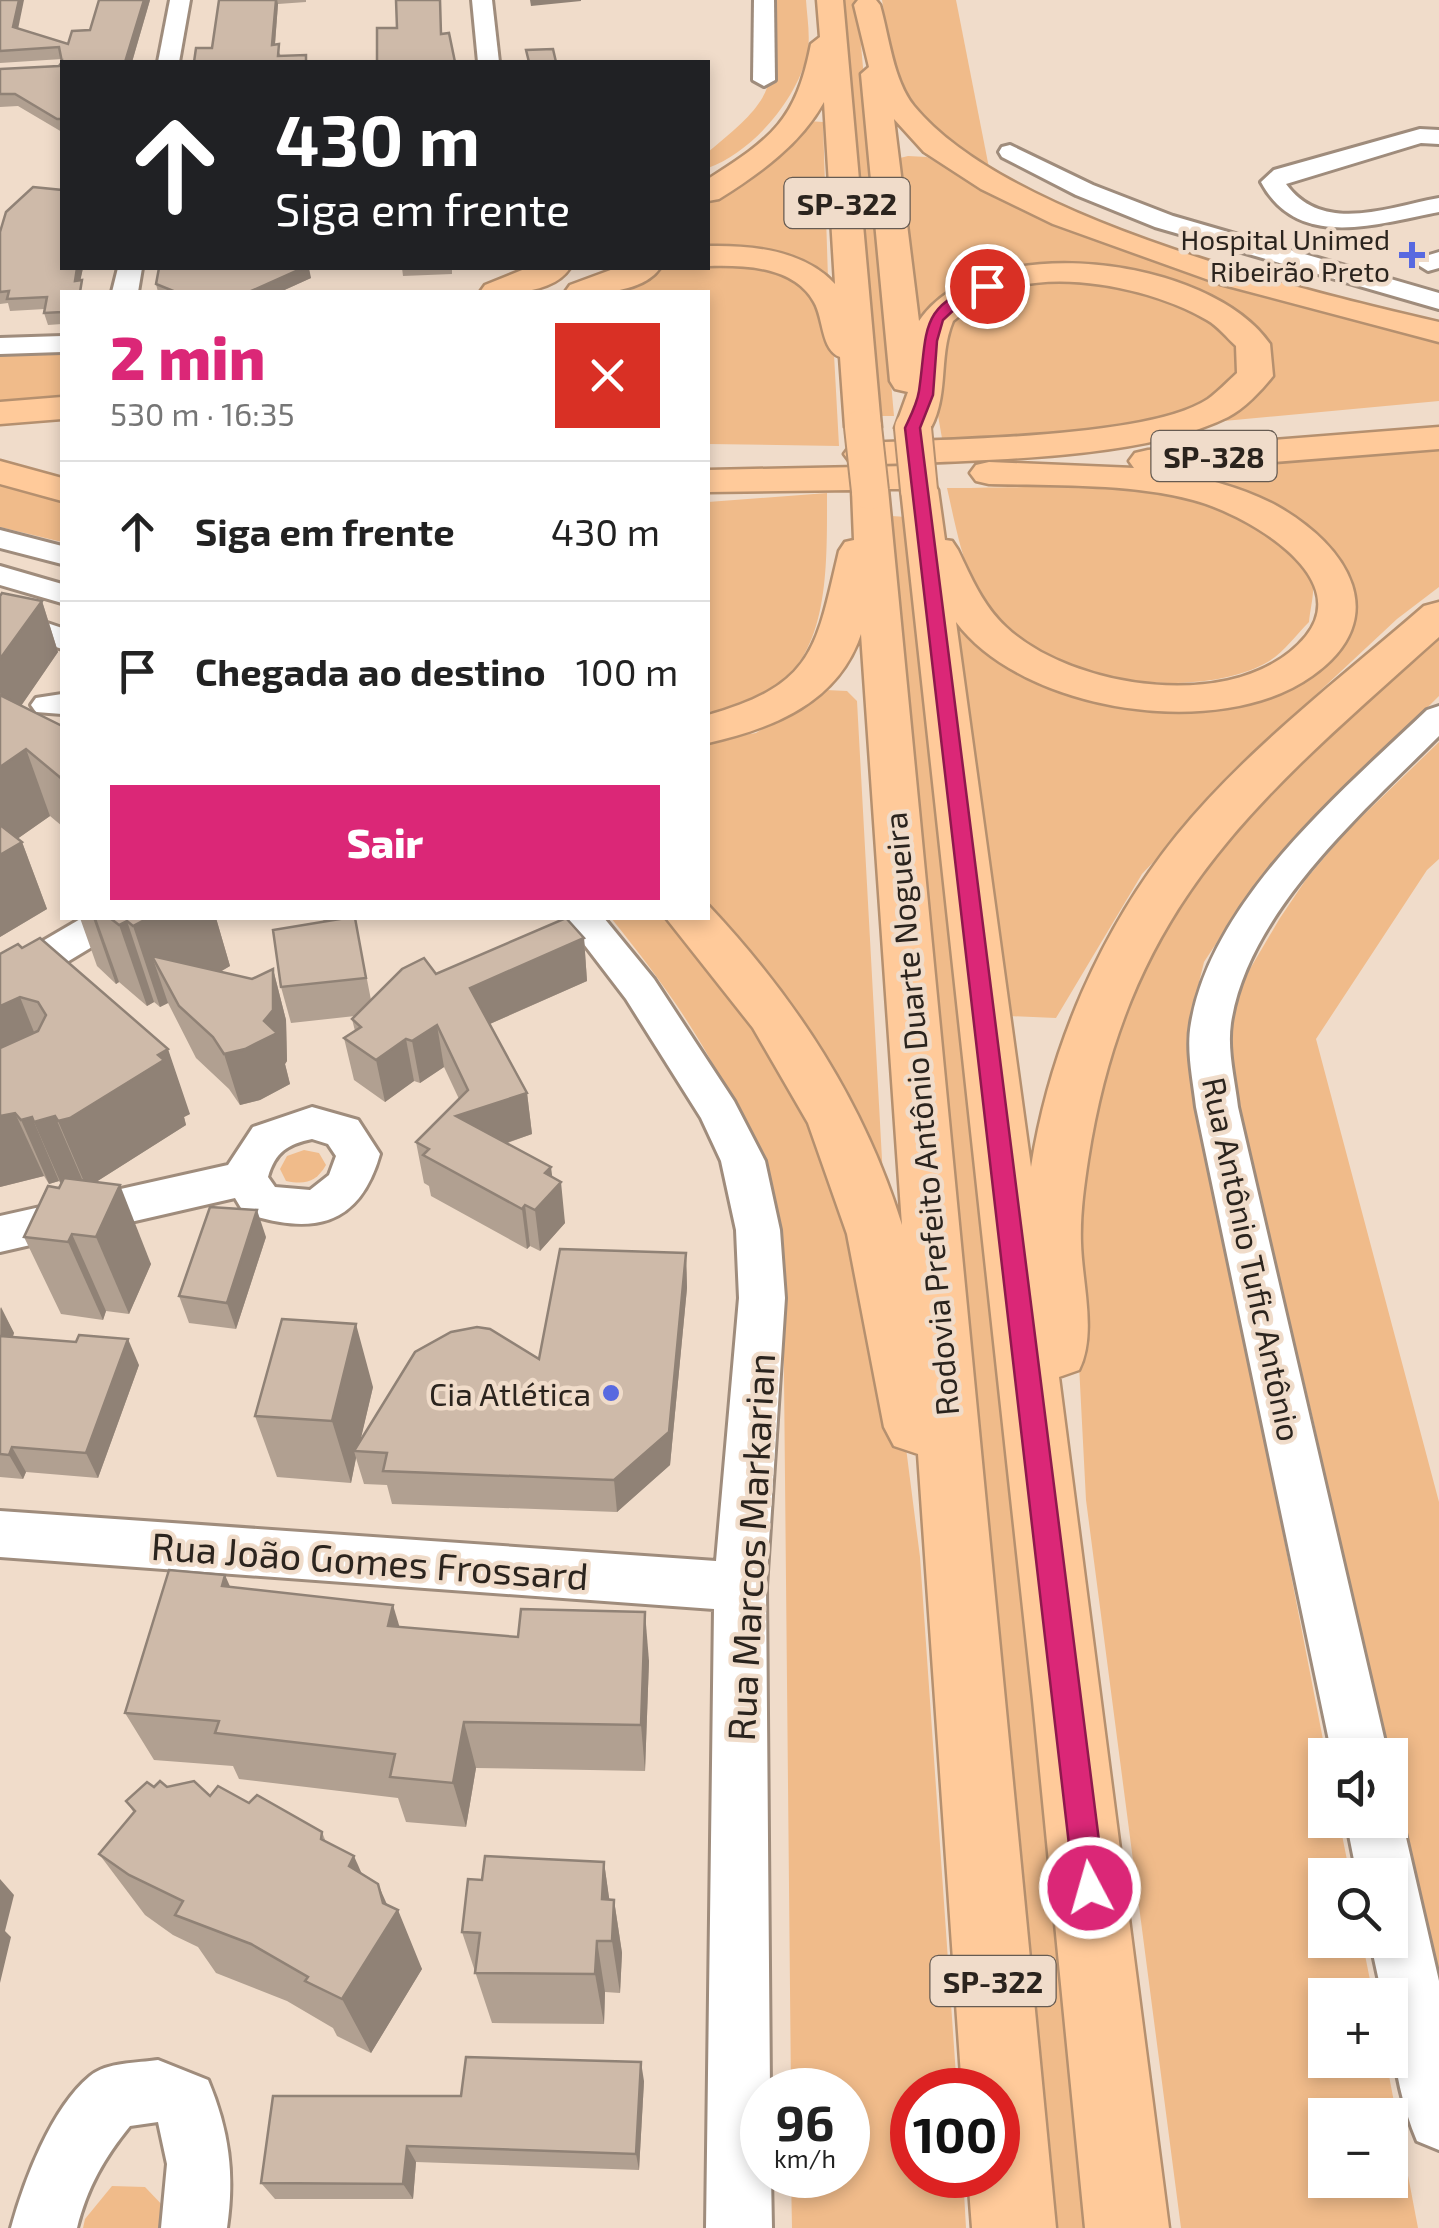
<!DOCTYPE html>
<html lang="pt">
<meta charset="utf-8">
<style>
:root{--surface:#fff;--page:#f6f6f6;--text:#222;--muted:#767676;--line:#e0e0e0;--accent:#db2777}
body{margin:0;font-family:"Exo 2",sans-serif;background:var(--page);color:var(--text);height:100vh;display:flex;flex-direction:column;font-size:38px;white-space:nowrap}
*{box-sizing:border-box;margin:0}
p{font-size:32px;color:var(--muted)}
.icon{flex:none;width:55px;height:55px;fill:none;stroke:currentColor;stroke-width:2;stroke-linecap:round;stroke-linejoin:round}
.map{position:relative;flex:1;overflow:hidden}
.sheet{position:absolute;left:60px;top:290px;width:650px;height:630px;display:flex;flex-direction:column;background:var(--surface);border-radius:0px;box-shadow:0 5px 15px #0003}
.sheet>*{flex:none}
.guide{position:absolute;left:60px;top:60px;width:650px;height:210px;border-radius:0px;box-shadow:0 5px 15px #0003;background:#202124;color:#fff;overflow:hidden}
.controls{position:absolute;left:1308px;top:1738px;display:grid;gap:20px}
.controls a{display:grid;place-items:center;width:100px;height:100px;border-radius:0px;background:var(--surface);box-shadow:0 5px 15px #0003;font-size:50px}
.speed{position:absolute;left:740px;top:2068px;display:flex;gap:20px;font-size:50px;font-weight:700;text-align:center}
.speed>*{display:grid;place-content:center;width:130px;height:130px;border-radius:50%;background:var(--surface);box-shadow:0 5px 15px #0003;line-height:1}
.speed small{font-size:25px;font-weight:400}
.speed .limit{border:15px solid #d22;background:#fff;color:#111}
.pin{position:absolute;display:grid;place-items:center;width:85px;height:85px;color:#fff;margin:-42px;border:5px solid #fff;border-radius:50%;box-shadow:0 2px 10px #0007}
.me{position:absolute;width:110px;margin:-55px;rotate:354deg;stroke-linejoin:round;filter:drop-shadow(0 0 8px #0008)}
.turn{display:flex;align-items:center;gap:35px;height:210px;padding:0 50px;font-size:45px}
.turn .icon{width:130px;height:130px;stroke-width:2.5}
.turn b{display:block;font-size:70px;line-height:85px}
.round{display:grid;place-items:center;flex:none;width:105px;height:105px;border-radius:0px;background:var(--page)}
.head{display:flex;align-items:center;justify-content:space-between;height:170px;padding:0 50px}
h1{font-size:60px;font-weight:800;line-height:75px;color:var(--accent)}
.primary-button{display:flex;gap:20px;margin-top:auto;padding:20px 50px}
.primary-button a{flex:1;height:115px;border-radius:0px;background:var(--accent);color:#fff;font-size:40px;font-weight:800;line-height:115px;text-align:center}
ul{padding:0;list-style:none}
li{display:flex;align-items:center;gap:30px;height:140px;padding:0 50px;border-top:2px solid var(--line)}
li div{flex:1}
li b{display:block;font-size:38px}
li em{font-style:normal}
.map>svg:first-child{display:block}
</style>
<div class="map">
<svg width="1439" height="2228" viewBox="0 0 1439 2228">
<rect width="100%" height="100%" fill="#f0dcca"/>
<g fill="#f0bb8a" fill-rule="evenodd">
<path d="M772,0H806C807,17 811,38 807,55C796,101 752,152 708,168V152C778,95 774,89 772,0Z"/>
<polygon points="841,0 857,0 894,416 882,416"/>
<polygon points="882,0 956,0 991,178 916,118 894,74"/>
<polygon points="808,121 823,122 828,279 742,252 708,253 708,198"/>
<polygon points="908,156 927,157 966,179 1218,278 1305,307 1439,340 1439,401 1181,425 1264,375 1195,290 1046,268 922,316 914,313 896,159"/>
<polygon points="715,260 788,272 832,318 839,446 708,444 708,292 601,292 665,268 708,268 708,261"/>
<polygon points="1056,278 1179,294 1246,348 1233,391 1157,421 943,444 936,404 943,322 995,289"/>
<polygon points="62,351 62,403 0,407 0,352"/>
<polygon points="1439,447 1439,587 1397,619 1277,731 1142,874 1056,1018 1009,1016 953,621 957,616 1007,662 1204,705 1341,643 1357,608 1342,566 1159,474"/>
<polygon points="0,480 62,500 62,542 0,527"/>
<path d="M947,488C1036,488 1245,474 1298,557C1303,565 1312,575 1313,584C1314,596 1310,610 1309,622C1296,635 1281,656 1264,664C1197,700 1047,684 998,623C965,583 958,536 947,488Z"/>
<path d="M827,493C827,591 831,697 708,712V502Z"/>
<polygon points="892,516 906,517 1095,2228 1058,2228"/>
<path d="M1439,626V696L1272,862L1240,907L1204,962L1192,1011L1190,1055L1326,1755L1325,1820H1339L1350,1875H1325V1940H1362L1373,1995H1325V2060H1386L1418,2228H1181L1086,1500L1073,1249L1103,1047L1181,878ZM1325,2115H1390V2180H1325Z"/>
<polygon points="826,690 847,691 857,701 884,1196 744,966 704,918 708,918 708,741 756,733"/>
<polygon points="1439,742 1439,859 1427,870 1316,1039 1439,1502 1439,1997 1390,1772 1390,1755 1386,1755 1314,1423 1227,1059 1234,996 1280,918 1307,878 1346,832"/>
<path d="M611,918H679L706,948L829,1142L900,1401L920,1557L957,2090H912V2175H963L966,2228H792L791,2175H848V2090H791L783,1274C757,1123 706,1035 611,918Z"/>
<path d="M304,1150L319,1153L326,1165C316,1182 306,1185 286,1181L280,1169L287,1156Z"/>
<polygon points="112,2186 145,2187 166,2209 162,2228 83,2228 85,2219"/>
</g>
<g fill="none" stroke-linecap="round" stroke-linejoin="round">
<defs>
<g id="minor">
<polygon points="170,0 190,0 179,62 158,62"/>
<polygon points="472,0 492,0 499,62 478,62"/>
<polygon points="754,0 774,0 775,80 764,86 753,80"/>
<path d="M1420,129L1439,130V144L1421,143L1286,184C1323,235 1388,207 1439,198V212C1379,223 1298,252 1261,182L1274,170Z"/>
<polygon points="1010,145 1093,185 1173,216 1439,293 1439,309 1155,227 1076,195 1002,157 999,152 1002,147"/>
<polygon points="1439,252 1439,268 1428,271 1415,263 1419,258"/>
<polygon points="118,268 142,268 138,292 112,292"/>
<polygon points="62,336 62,352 0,354 0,338"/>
<polygon points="0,530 62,546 62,564 0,548"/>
<polygon points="0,566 62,584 62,603 0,585"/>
<polygon points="0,607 62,628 62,649 0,628"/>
<polygon points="62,694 62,714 36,712 31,705 36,698"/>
<path d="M1439,706V736C1362,813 1248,912 1231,1023C1227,1051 1235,1080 1238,1107L1388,1755H1332L1196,1107C1193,1080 1186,1050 1191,1023C1212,900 1341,792 1427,710Z"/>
<polygon points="82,918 130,918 125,927 14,994 0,998 0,966"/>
<polygon points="564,918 604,918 654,979 734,1101 765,1161 780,1230 785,1298 766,1587 770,2090 762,2090 762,2175 771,2175 772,2228 706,2228 714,1609 0,1557 0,1511 716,1561 739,1298 736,1230 721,1161 701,1118 626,999"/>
<path d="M312,1107L358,1120L380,1154C359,1228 311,1235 244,1213L235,1198L0,1252V1216L228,1165L253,1127ZM312,1139L328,1144L336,1156L329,1175L310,1190L275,1187L268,1177C275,1152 288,1144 312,1139Z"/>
<path d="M1390,1798L1402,1820L1439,1981V2150L1417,2141C1398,2096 1390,2044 1390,1995H1382L1370,1940H1390V1875H1357L1346,1820H1390Z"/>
<path d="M158,2060L208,2080C229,2130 235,2175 227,2228H161L167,2164L158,2122L130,2126C104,2158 87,2188 77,2228H11C24,2181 51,2108 90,2076C107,2062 137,2063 158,2060Z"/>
</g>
<g id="highway">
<path d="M817,0H843L881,427L876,435L863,438L850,435L845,427L840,357C821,350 824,319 814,302C794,266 744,265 708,266V246C751,245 804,250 835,284L824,102C800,145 760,173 719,199L708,201V179C772,138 796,121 811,44L820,37Z"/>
<path d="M858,0H876L880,5C889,36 893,80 914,106C1006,218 1298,290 1439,322V342L1220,284L1053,224L981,189L924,152L894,119L919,321C982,227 1211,257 1270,344L1273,376C1262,390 1244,409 1228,417C1138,462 964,460 863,465L850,462L844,454L850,446L863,443C941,439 1148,439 1208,399C1218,392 1228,381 1237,373L1236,346C1227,338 1218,326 1207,320C1153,289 1058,268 998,292C983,298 965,311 953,321C937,359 951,399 926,436L913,439L900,436L895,428L908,392L895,389L890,381L861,74L869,67L854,5Z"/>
<path d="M527,268H570C553,294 508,294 480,292L485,285Z"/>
<path d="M616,268H660C642,294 593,294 565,292L570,285Z"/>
<polygon points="62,397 62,419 0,424 0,402"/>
<path d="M1439,427V449L1161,471C1201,477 1242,487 1277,506C1348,546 1394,618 1312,676C1220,742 1023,712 956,622L1031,1167C1050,1047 1101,929 1177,835C1248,748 1340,679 1424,606L1439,602V637C1257,800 1128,903 1088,1160C1084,1187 1080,1215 1081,1243C1082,1283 1097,1334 1079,1370L1059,1377L1169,2228H1085L1033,1700L901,489H888L1056,2228H972L968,2175H998V2090H962L918,1454L894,1446L884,1427L847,1234L808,1123L753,1028L666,918H708L709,906C796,999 864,1102 902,1225L861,634C838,703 773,728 708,743V715C814,685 816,649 839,551L845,542L854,540L852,490L708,492V470L907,466L921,469L924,480L933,482L938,490L945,540L952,541L958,550C971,577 983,606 1006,627C1073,690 1241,715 1306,636C1356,574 1240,512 1193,500C1128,483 1056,486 989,484L976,481L970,473L976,465L989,462L1134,468L1129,461L1135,453L1148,450Z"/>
<polygon points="0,461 62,478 62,501 0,484"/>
</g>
</defs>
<use href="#minor" stroke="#9f8c7c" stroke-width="6"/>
<use href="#highway" stroke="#b5906f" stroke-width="5"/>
<use href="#minor" fill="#fff" fill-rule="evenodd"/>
<use href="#highway" fill="#ffca9a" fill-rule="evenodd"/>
<defs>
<g id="highway-bridge">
<polyline points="863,427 870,491"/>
<polyline points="913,428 919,490"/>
</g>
</defs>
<use href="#highway-bridge" stroke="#b5906f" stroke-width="40" stroke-linecap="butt"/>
<use href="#highway-bridge" stroke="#ffca9a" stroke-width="36"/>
</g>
<g fill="#b1a091">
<polygon points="0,0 18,29 68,44 90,30 99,0 150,0 132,62 62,62 62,59 0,63"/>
<polygon points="219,0 306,0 306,2 278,4 275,45 281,56 307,62 212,48"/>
<polygon points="62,62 62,132 18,106 0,107 0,69 59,66"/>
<polygon points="0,232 62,268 83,268 80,280 62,292 62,324 48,325 44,313 45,309 10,311 8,303 0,304"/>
<polygon points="402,268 452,268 452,274 403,276"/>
<polygon points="311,278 280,292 158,292 156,284"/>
<polygon points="0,596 42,601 58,652 21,706 62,726 62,826 50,816 17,839 22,842 47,909 0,937"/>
<polygon points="80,918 216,918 230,966 220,972 252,979 273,969 286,1020 287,1061 285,1064 290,1084 260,1100 240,1105 229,1089 196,1058 168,1003 160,1007 154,1002 147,1006 119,982 116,984 97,966"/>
<polygon points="320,918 355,918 371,1000 436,974 584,938 587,981 490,1024 527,1093 532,1134 507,1143 552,1177 565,1223 540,1251 530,1246 527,1249 431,1196 429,1186 424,1183 416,1142 459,1099 444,1067 420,1083 414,1081 385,1102 354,1080 344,1038 355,1031 352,1019 355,1016 291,1023 281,987 324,921"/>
<polygon points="0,954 190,1114 184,1117 186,1125 96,1182 151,1264 129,1314 106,1311 103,1320 61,1314 24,1237 61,1184 59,1181 49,1184 44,1176 0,1187"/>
<polygon points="266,1237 236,1329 189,1323 179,1296"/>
<polygon points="686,1253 687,1288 670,1465 617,1512 392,1504 387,1485 364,1484 356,1458 351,1483 277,1477 255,1416 373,1387 360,1441 539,1359"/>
<polygon points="0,1307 14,1333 13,1337 139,1365 98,1478 26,1472 23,1479 0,1477"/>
<polygon points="230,1587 399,1626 649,1661 645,1771 476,1768 466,1827 406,1822 398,1798 239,1779 233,1766 154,1760 125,1713"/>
<polygon points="154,1787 167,1787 249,1803 322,1832 326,1842 362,1874 387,1905 422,1969 371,2053 337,2036 333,2028 287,2001 216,1973 198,1947 173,1935 145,1915 99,1854 134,1813 126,1801"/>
<polygon points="604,1862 609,1899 614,1900 622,1953 620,1993 605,1992 604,2024 492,2023 462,1932 482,1880"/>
<polygon points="644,2081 639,2170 416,2162 413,2199 275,2199 261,2183 461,2096"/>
</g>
<g fill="#908276">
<polygon points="19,0 24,0 16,39 13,27"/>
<polygon points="144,0 150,0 132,62 125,62"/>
<polygon points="276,0 277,0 278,4 274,56 272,45"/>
<polygon points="530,0 581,0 581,1 531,6"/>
<polygon points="77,268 83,268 78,292 75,281"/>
<polygon points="303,268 309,268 311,278 280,292 249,292"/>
<polygon points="42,601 58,652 10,722 0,693 0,659"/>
<polygon points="26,749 50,816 0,851 0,767"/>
<polygon points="22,842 47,909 0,937 0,855"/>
<polygon points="93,918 96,918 119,982 116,984"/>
<polygon points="148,918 216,918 230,966 175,998 152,956 168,1003 160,1007 133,926"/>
<polygon points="127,921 154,1002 147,1006 119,925"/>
<polygon points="584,938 587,981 476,1030 470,988"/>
<polygon points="273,969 286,1020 287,1061 285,1064 290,1084 260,1100 240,1105 224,1054 264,1021"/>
<polygon points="20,997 46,1062 0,1083 0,1006"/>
<polygon points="437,1025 444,1067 420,1083 412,1041"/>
<polygon points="406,1039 414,1081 385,1102 376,1060"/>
<polygon points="168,1049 190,1114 184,1117 186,1125 96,1182 85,1184 58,1121"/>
<polygon points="527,1093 532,1134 463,1158 456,1116"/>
<polygon points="15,1113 44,1176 0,1187 0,1116"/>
<polygon points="55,1116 82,1179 62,1186 34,1122"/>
<polygon points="32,1117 59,1181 49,1184 21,1120"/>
<polygon points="551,1167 554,1190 561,1182 565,1223 540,1251 535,1210 545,1173"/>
<polygon points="120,1185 151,1264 129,1314 96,1237"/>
<polygon points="525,1205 530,1246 527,1249 522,1209"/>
<polygon points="257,1210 266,1237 236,1329 227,1303"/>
<polygon points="72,1234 106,1311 103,1320 68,1242"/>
<polygon points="686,1253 687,1288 670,1465 617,1512 614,1480"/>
<polygon points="1,1307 14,1333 3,1360 0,1355"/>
<polygon points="356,1324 373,1387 358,1451 354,1451 356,1458 351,1483 332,1421"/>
<polygon points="128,1339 139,1365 98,1478 86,1453"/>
<polygon points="12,1447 26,1472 23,1479 9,1455"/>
<polygon points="225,1575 247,1625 222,1586"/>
<polygon points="393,1605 408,1655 388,1626"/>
<polygon points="645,1612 649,1661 645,1771 641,1725"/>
<polygon points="464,1722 476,1768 466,1827 453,1783"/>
<polygon points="354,1856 381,1917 349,1866"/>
<polygon points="604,1862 612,1918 602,1899"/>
<polygon points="0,1879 14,1895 5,1931 11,1937 0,1983"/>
<polygon points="378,1884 393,1918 398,1910 422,1969 371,2053 342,1999 383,1903"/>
<polygon points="614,1900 622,1953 620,1993 612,1941"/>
<polygon points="597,1941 605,1992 604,2024 595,1974"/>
<polygon points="641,2062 644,2081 639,2170 636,2154"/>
<polygon points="407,2146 416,2162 413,2199 403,2184"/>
</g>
<g fill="#cebaa9" stroke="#908276" stroke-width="2.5">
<polygon points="0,0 19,0 13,27 68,44 72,31 90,30 99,0 144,0 125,62 62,62 59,47 0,51"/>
<polygon points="219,0 276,0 272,45 279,44 278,56 306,55 306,62 194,62 196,48 212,48"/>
<polygon points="396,0 440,0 441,34 449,33 455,62 377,62 377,28 397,28"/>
<polygon points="553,49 556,62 529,62 526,50"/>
<polygon points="62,62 62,119 57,119 15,94 0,94 0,69 59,66"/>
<polygon points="33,187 62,190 62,268 77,268 75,281 82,280 80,292 62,292 62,312 44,313 47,297 7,299 9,291 0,292 0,232 6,212"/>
<polygon points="159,268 303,268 249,292 166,292 171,290 156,284"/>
<polygon points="2,593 42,601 0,659 0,596"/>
<polygon points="0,695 62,726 62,779 26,749 0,767"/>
<polygon points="0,825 22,842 0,855"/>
<polygon points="110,918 148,918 133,926 127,921 119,925"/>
<polygon points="346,918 355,918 366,978 281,987 273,930"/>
<polygon points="566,918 584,938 470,988 527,1093 456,1116 551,1167 545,1173 561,1182 535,1210 525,1205 522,1209 423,1155 429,1149 416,1142 468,1090 437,1025 412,1041 406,1039 376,1060 344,1038 361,1027 352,1019 402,969 424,958 436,974"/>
<polygon points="40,938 168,1049 158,1055 164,1060 70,1118 58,1121 55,1116 34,1122 32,1117 21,1120 15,1113 0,1116 0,1048 38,1031 46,1015 38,1002 20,997 0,1006 0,954 18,944 22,948"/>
<polygon points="152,956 252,979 273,969 273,1010 264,1021 277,1033 245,1049 224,1054 213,1037 179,1006"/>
<polygon points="64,1178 120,1185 96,1237 72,1234 68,1242 24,1237 48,1186 59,1188"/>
<polygon points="210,1207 257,1210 227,1303 179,1296"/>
<polygon points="560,1249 686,1253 669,1432 614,1480 383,1471 387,1453 354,1451 415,1352 451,1332 477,1327 490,1329 539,1359"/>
<polygon points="282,1319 356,1324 332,1421 255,1416"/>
<polygon points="79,1335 128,1339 86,1453 12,1447 9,1455 0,1454 0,1336 76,1342"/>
<polygon points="169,1570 225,1575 222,1586 393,1605 388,1626 518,1637 521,1609 645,1612 641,1725 464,1722 453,1783 390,1777 395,1754 215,1733 219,1721 125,1713"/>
<polygon points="160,1781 167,1787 194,1781 210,1796 218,1786 249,1803 257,1795 322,1832 321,1839 354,1856 349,1866 378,1884 383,1903 398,1910 342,1999 305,1981 308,1977 251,1944 175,1915 183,1901 129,1875 99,1854 135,1811 126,1801 147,1782 154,1787"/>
<polygon points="485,1856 604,1862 602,1899 614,1900 612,1941 597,1941 595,1974 475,1973 480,1933 462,1932 468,1879 482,1880"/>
<polygon points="466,2057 641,2062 636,2154 407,2146 403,2184 261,2183 273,2096 461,2096"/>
</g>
<path fill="#db2777" stroke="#8e194d" stroke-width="2.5" d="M987,281L992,283V288L959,305L943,320L937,341L933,395L920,428L1105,1888L1101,1900L1090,1904L1078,1900L1074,1888L905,428C910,417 917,404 919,391C928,330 917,305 987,281Z"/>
<g fill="#5869e0" stroke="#f0dcca" stroke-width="4">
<path d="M1407 240h10v10h10v10h-10v10h-10v-10h-10v-10h10z"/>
<circle cx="611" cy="1393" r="10"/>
</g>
<g text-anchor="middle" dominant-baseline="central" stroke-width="9" stroke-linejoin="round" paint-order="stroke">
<g font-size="28" fill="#2b241e" stroke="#f0dcca" text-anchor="end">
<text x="1390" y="239">Hospital Unimed<tspan x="1390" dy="32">Ribeirão Preto</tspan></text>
</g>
<g fill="#f0dcca" stroke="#665b52" stroke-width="2.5">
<rect x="784.5" y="178" width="125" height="50" rx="8"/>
<rect x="1151.5" y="431" width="125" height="50" rx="8"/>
<rect x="930.5" y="1956" width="125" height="50" rx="8"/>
</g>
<g font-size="30" font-weight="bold" fill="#2b241e">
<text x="847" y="203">SP-322</text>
<text x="1214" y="456">SP-328</text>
<text x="993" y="1981">SP-322</text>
</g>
<g font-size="32" fill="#2b241e" stroke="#f0dcca">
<text transform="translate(920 1114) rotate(-95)">Rodovia Prefeito Antônio Duarte Nogueira</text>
<text transform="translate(1253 1259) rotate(78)">Rua Antônio Tufic Antônio</text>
</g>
<g font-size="32" fill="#2b241e" stroke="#f0dcca" text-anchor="end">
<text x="591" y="1393">Cia Atlética</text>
</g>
<g font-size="38" fill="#2b241e" stroke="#f0dcca">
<text transform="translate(750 1547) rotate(-87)">Rua Marcos Markarian</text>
<text transform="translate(370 1560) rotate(4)">Rua João Gomes Frossard</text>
</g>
</g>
</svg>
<div class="controls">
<a><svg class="icon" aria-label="sound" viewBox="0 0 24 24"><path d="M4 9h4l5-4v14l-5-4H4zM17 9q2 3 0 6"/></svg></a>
<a><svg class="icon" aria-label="search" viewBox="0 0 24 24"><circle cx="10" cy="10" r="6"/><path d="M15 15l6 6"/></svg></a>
<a>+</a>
<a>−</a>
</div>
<div class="speed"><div>96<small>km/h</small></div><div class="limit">100</div></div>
<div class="pin" style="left:987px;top:286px;background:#d93025"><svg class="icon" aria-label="arrive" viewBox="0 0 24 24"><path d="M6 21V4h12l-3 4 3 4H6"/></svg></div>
<svg class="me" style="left:1090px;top:1888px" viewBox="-20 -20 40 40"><circle r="17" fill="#db2777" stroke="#fff" stroke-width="3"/><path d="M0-11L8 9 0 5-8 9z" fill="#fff"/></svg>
<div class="guide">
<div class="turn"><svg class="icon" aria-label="ahead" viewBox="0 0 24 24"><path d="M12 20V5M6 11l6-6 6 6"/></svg><div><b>430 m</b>Siga em frente</div></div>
</div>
<section class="sheet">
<div class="head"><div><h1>2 min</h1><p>530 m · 16:35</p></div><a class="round" style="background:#d93025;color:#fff"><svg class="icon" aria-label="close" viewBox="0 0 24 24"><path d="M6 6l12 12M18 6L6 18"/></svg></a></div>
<ul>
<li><svg class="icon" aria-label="ahead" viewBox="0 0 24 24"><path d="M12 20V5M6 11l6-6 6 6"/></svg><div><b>Siga em frente</b></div><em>430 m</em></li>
<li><svg class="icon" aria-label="arrive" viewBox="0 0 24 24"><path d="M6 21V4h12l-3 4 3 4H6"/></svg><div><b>Chegada ao destino</b></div><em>100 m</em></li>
</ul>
<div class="primary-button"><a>Sair</a></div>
</section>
</div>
